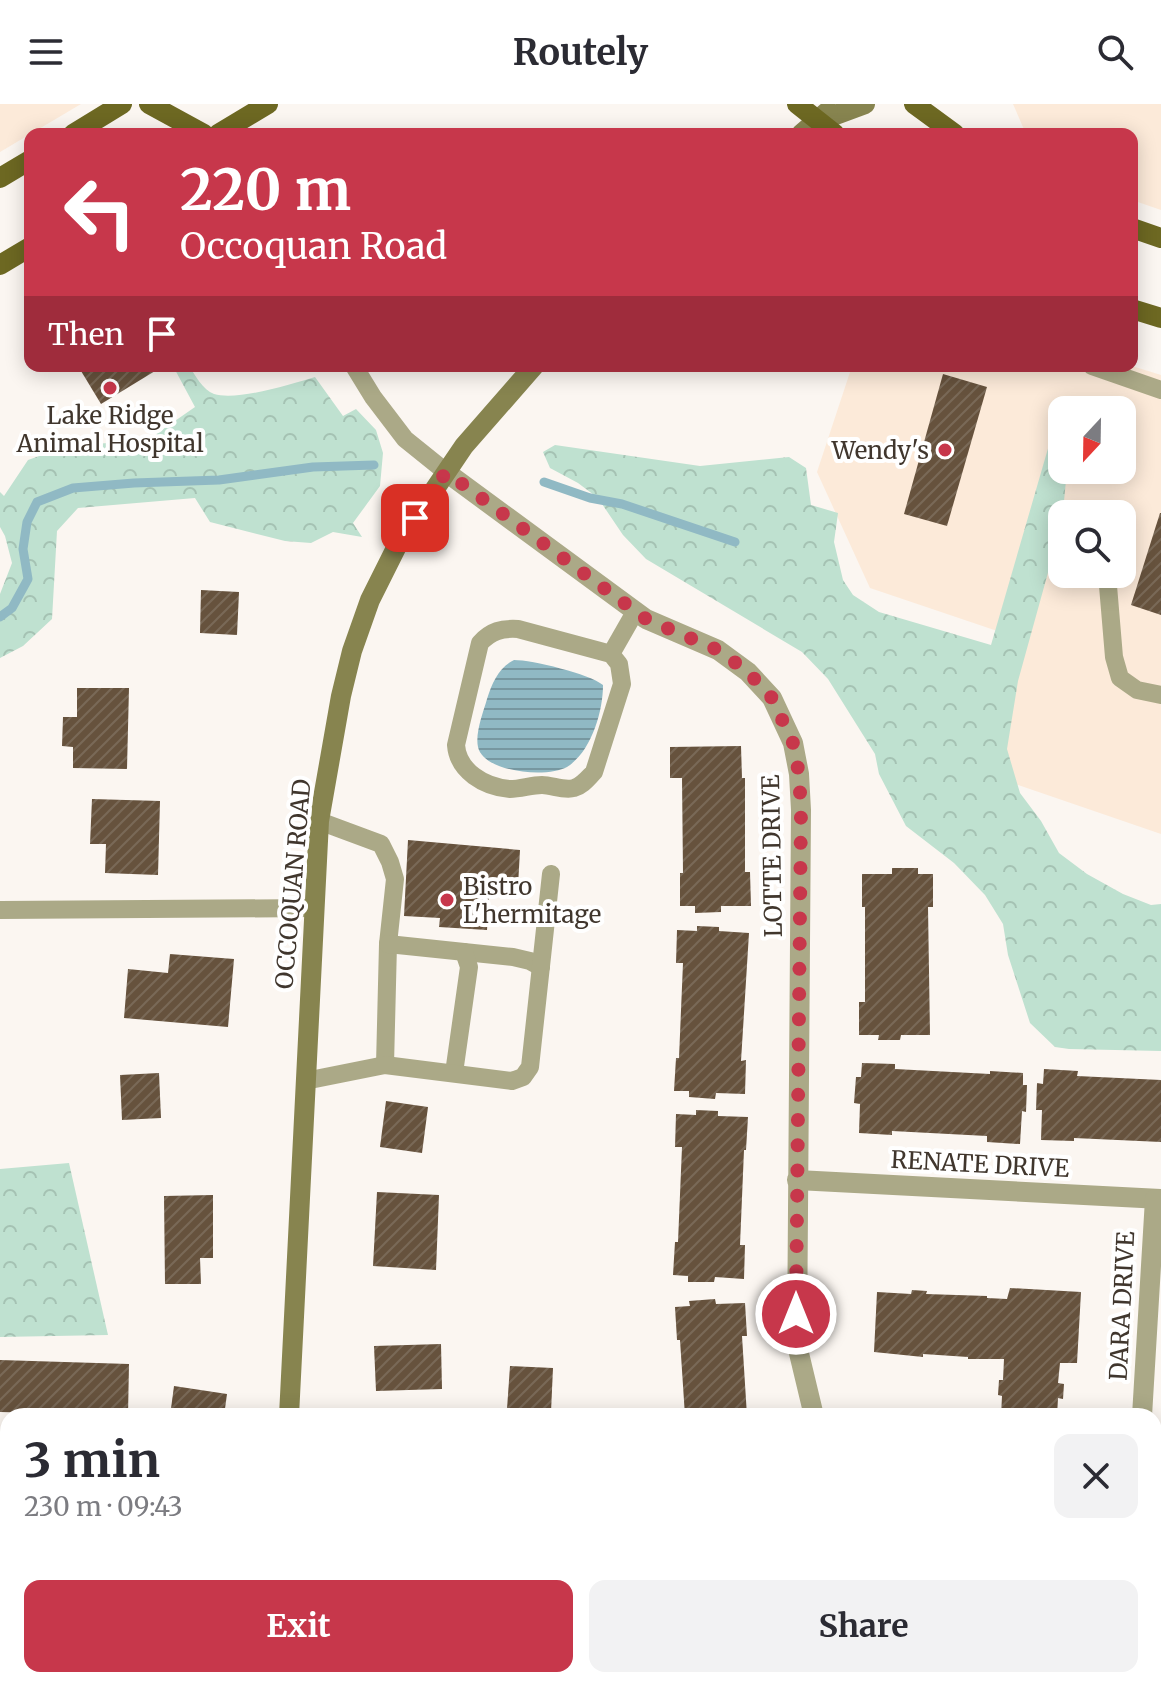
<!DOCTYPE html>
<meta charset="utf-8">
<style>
:root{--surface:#fff;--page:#f2f2f3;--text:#2b2b33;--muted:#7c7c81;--accent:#c7374b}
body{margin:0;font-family:Merriweather,serif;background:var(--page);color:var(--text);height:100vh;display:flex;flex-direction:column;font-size:30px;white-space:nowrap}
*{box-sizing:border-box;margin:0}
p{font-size:26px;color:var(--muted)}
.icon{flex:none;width:44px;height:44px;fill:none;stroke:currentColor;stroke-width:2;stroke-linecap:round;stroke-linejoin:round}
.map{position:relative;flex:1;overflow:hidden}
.side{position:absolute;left:0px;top:1304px;width:1162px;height:280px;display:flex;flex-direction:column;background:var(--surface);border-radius:24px 24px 0 0;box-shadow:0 4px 20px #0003}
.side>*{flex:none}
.banner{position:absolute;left:24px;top:24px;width:1114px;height:244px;border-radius:16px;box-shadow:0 4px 20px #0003;background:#c7374b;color:#fff;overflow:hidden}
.needle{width:52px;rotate:202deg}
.controls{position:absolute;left:1048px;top:292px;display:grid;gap:16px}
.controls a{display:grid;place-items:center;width:88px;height:88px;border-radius:16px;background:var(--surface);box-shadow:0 4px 20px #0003;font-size:40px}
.pin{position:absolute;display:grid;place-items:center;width:68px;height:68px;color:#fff;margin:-34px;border-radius:16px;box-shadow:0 4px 12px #0006}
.me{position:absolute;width:88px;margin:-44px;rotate:0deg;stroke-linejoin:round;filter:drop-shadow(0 0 6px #0008)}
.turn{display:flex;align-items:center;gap:28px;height:168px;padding:0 24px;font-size:36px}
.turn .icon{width:104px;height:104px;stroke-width:2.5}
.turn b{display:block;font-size:56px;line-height:68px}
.then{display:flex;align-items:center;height:76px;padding:0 24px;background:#0003;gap:16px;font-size:30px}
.round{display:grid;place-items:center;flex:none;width:84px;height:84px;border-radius:16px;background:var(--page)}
.summary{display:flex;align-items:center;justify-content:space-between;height:136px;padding:0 24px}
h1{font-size:48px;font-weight:700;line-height:60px}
.button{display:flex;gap:16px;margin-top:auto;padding:16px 24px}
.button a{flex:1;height:92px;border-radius:16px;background:var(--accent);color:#fff;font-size:32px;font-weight:700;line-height:92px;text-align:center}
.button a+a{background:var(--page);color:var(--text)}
header{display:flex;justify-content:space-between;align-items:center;height:104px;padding:0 24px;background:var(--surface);font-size:36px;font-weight:700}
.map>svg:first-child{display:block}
</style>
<header><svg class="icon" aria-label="menu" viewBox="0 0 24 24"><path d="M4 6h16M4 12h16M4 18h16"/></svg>Routely<svg class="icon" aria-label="search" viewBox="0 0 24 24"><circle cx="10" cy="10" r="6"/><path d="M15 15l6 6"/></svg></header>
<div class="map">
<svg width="1161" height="1584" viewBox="0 0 1161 1584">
<defs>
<pattern id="forest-crowns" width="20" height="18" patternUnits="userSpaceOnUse" patternTransform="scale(2)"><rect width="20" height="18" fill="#bfe1d0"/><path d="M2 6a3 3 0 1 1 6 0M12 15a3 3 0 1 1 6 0" fill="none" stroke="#a5c2b3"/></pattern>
<pattern id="water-rules" width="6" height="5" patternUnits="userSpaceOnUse" patternTransform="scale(2)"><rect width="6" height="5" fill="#90b9c4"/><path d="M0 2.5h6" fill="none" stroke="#7797a0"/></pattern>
<pattern id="building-hatch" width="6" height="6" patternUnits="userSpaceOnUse" patternTransform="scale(2)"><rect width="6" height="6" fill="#66523d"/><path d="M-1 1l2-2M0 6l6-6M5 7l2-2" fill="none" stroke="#796957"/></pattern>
</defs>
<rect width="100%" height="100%" fill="#fbf6f1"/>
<g fill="#fcead9" fill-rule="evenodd">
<polygon points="0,0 81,0 0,48"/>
<polygon points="1013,0 1161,0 1161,106 1132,96 1132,30 1026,30"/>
<path d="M852,262H1132L1161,271V730L989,671L1021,535L870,484L817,368ZM1062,306H1122V366H1062ZM1062,410H1122V470H1062Z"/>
</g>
<g fill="url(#forest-crowns)">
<path d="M173,262H189C195,271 203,286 214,290C238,297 291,280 315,273L343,312L356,305L376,326L383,349L380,382L353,419L362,433L333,428L311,439L285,437L210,418L195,394L78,404L57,427L52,515L23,542L0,554V490L12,459L5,432L0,423V388L4,392L28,356L70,341L109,339L136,344L195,303Z"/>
<polygon points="1058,310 1062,312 1062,366 1067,366 1062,418 1018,577 1007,645 1020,689 1041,717 1059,749 1087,770 1123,790 1151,801 1161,800 1161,947 1069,945 1055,943 1030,919 1008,851 1003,820 985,791 954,759 906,722 879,670 875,650 828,575 802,548 646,455 623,431 598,394 578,379 550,364 543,348 555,341 700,362 789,353 806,364 811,401 838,409 834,438 843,476 853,491 879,508 991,541"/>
<polygon points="69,1059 108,1231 0,1233 0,1065"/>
</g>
<path fill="url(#water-rules)" d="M514,556C532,556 590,570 603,581C603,608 591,648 567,663C548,674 484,669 478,643C475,629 483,609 487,595C492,579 499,563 514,556Z"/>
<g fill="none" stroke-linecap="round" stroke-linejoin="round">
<g stroke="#90b9c4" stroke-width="9">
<polyline points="544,378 590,394 622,400 735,438"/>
<polyline points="0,513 12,504 28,475 23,445 27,418 37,398 73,384 134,379 219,376 313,363 374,361"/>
</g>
</g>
<g fill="url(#building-hatch)">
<polygon points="78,262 152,262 155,267 101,300"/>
<polygon points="943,270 987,283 947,422 904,410"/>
<polygon points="1160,409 1161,409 1161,511 1131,501"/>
<polygon points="201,486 239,488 237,531 200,529"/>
<polygon points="77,584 129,584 127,665 73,664 73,643 62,642 63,613 77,613"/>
<polygon points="741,642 742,674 745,674 745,768 750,768 751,802 721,802 721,808 695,809 695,802 680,802 680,769 683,769 682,674 670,674 670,643"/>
<polygon points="92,695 160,697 158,771 105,769 106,740 90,740"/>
<polygon points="408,736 520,746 518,782 490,780 487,826 439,823 440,814 404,812"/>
<polygon points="892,764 918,764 918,770 933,770 933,803 928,803 930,931 901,931 900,936 878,936 879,931 859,931 859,898 865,898 865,803 862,803 862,770 892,770"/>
<polygon points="697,822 719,823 719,827 749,829 741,957 746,956 745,990 716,989 715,995 689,993 689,987 674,987 676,954 679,954 683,859 676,859 677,826 697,827"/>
<polygon points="170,850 234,855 228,923 124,914 128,865 168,869"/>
<polygon points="862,959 895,960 895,965 990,970 990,967 1023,969 1023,981 1027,981 1026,1008 1022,1007 1020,1040 987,1038 987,1032 892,1027 892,1031 859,1029 860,1000 854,999 856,973 861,973"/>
<polygon points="1044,965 1078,967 1077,972 1161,976 1161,1038 1074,1034 1074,1037 1041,1036 1042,1006 1036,1006 1037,979 1043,980"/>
<polygon points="159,969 161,1014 122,1016 120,971"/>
<polygon points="386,997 428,1003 422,1049 380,1043"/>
<polygon points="696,1006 718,1007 718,1012 748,1013 746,1046 744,1046 740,1141 745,1141 744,1175 715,1173 714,1178 688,1178 688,1172 673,1171 675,1138 678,1138 682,1043 675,1043 676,1010 696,1011"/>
<polygon points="377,1088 439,1091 436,1166 373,1162"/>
<polygon points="213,1091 213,1154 200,1154 201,1180 165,1180 164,1092"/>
<polygon points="1010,1184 1081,1188 1077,1259 1060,1259 1058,1279 1064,1280 1063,1295 1058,1294 1057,1312 1001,1312 1002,1292 998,1291 999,1276 1003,1276 1004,1255 968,1255 968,1253 923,1250 923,1253 874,1248 877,1188 911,1190 912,1186 927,1187 926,1190 987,1192 987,1194 1007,1195"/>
<polygon points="715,1195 716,1200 745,1199 747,1232 742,1232 747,1312 685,1312 680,1236 677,1236 675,1203 690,1202 689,1197"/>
<polygon points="441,1240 442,1285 376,1287 374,1242"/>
<polygon points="0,1256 129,1260 128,1311 0,1308"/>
<polygon points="510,1262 553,1264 551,1308 507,1305"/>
<polygon points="174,1282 227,1290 224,1312 170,1312"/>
<polygon points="0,1408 8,1411 8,1473 1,1499"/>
<polygon points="459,1576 521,1576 522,1584 460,1584"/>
</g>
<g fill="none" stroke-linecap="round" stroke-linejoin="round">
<g stroke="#aba987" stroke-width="18">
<polyline points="354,262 373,293 405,335 446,368"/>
<polyline points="1092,262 1161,286"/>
<polyline points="1107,470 1114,553 1120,574 1137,586 1161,591"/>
<path d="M611,550L619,560L622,580L594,668C588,674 582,682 574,684C564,687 552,681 542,681C531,681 521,685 510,685C484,683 458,667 456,641L480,539C491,527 502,524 518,525L611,550L635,508"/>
<polyline points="319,717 381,740 390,758 395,775 388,840 385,961"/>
<polyline points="0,806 314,804"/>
<polyline points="388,840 513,853 530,857 541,863"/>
<polyline points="454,969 469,863 464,848"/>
<polyline points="305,977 385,961 512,977 523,973 530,963 551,770"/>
</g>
<g stroke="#aba987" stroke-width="20">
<polyline points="446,368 646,515 718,546 748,568 772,594 793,639 799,670 801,706 797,1241 814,1312"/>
<polyline points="797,1076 1161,1095"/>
<polyline points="1142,1312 1155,1095"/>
<polyline points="0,1361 8,1361"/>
<polyline points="203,1576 235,1581"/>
<polyline points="65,1584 66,1576"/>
<polyline points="88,1584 144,1576"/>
<polyline points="850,1584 851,1576"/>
<polyline points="1126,1584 1126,1576"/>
</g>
<g stroke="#87844f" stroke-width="20">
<polyline points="819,17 865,0"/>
<polyline points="801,30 828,7"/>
<polyline points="289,1312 319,717 341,592 352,547 370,496 399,438 464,342 534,262"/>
<polyline points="234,1584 236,1576"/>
</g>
<g stroke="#6d6822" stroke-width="20">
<polyline points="149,0 204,30"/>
<polyline points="797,0 835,30"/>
<polyline points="914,0 955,30"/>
<polyline points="73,30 122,0"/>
<polyline points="218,30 268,0"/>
<polyline points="0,74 30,56"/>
<polyline points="1132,124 1161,134"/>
<polyline points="0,161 30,143"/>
<polyline points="1132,205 1161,214"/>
</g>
</g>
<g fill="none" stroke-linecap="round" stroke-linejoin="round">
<polyline stroke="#c7374b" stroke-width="14" stroke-dasharray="0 25.2" points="415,414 446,368 646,515 718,546 748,568 772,594 793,639 799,670 801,706 796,1210"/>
</g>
<g fill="#c7374b" stroke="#fff" stroke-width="3">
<circle cx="110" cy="284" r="8"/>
<circle cx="945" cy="346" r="8"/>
<circle cx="447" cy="796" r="8"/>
</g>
<g text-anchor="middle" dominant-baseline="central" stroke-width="8" stroke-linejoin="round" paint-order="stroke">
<g font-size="24" fill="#40362d" stroke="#fff">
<text x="110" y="311">Lake Ridge<tspan x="110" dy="28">Animal Hospital</tspan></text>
<text x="929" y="346" text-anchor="end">Wendy's</text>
<text x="463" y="782" text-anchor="start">Bistro<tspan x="463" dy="28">L'hermitage</tspan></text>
</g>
<g font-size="24" fill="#40362d" stroke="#fff">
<text transform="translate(772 752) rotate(-91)">LOTTE DRIVE</text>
<text transform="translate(293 780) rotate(-85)">OCCOQUAN ROAD</text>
<text transform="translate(980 1060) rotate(3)">RENATE DRIVE</text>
<text transform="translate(1122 1202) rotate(-87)">DARA DRIVE</text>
</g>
</g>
</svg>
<div class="controls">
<a><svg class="needle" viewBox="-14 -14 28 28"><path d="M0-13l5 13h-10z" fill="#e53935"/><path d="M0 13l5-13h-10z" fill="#7c7c81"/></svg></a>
<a><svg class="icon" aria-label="search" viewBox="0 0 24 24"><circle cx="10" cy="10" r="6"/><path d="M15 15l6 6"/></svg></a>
</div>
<div class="pin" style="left:415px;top:414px;background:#d93025"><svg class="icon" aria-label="arrive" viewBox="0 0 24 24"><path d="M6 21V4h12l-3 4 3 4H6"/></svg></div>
<svg class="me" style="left:796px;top:1210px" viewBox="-20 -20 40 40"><circle r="17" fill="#c7374b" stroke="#fff" stroke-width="3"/><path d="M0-11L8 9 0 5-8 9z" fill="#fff"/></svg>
<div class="banner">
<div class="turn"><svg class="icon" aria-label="left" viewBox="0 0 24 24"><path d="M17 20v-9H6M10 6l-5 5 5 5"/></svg><div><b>220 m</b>Occoquan Road</div></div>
<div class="then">Then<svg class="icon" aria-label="arrive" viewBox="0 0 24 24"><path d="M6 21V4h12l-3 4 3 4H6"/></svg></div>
</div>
<section class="side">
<div class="summary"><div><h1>3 min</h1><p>230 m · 09:43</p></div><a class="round"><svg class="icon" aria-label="close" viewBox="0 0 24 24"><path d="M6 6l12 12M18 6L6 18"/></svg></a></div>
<div class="button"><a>Exit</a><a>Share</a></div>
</section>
</div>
